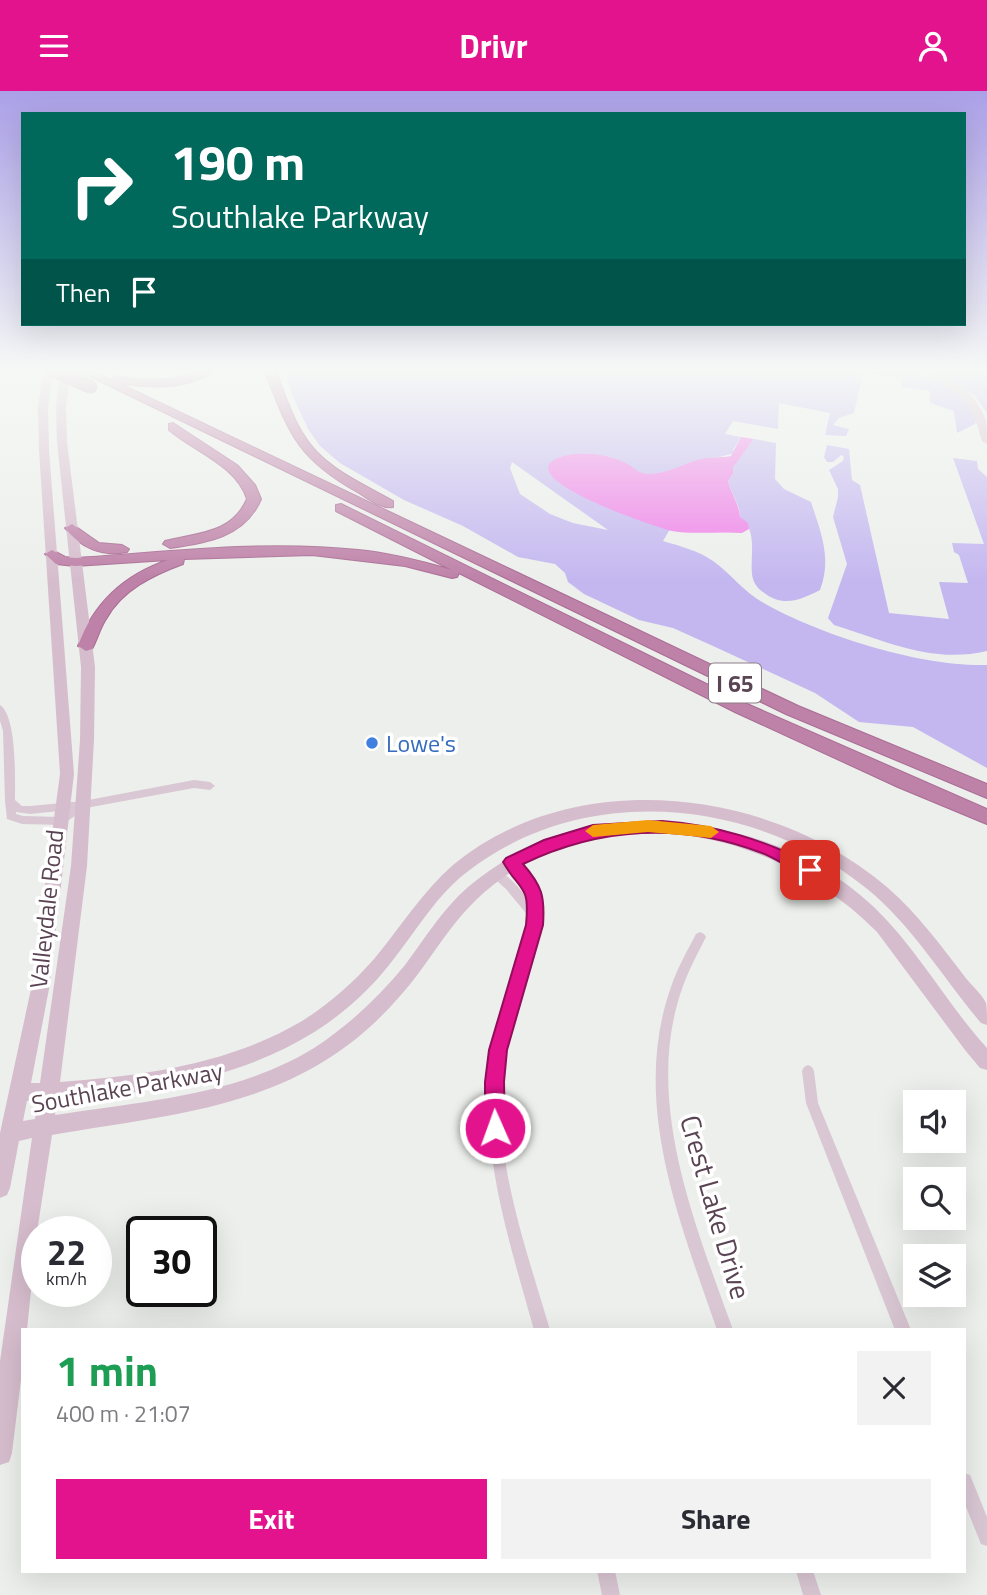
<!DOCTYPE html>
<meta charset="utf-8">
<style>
:root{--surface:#fff;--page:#f2f2f3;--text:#2b2b33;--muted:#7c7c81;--accent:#e3128d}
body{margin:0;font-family:"Titillium Web",sans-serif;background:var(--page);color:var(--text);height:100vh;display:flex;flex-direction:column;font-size:26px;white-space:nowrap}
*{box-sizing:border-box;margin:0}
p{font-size:23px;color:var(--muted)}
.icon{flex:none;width:38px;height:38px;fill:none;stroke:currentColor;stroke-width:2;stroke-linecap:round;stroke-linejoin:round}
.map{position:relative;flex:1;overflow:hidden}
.details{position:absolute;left:21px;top:1237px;width:945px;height:245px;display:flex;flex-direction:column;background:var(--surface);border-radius:0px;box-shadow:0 7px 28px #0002}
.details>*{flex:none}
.guide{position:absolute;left:21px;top:21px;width:945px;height:214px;border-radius:0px;box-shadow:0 7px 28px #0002;background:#00695c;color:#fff;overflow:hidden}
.tools{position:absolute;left:903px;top:999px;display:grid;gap:14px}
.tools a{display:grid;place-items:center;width:63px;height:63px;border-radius:0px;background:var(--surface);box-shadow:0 7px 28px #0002;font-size:35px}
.speed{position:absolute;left:21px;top:1125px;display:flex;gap:14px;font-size:35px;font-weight:700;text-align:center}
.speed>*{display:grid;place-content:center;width:91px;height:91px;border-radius:50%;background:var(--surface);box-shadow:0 7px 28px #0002;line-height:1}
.speed small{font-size:18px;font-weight:400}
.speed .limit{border:4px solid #111;border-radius:10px;background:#fff;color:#111}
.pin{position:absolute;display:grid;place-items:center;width:60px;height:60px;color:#fff;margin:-30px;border-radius:14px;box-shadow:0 4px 10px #0006}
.me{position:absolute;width:77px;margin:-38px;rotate:358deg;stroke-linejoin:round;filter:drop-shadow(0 0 5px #0008)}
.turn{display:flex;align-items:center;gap:24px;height:147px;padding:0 35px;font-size:32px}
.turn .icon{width:91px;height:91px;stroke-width:2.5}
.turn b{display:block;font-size:49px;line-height:60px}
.then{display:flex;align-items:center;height:66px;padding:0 35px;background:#0003;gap:14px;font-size:26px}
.round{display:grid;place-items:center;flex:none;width:74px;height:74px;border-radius:0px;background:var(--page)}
.overview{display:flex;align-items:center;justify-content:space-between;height:119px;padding:0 35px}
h1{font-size:42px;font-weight:700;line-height:52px;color:#1e9e55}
.primary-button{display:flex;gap:14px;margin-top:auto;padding:14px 35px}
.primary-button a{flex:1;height:80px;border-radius:0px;background:var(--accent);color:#fff;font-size:28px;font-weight:700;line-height:80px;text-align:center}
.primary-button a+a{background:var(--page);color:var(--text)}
header{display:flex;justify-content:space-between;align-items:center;height:91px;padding:0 35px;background:var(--accent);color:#fff;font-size:32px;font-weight:700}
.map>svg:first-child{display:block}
</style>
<header><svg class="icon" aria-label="menu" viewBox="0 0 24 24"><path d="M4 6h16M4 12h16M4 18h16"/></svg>Drivr<svg class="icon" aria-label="person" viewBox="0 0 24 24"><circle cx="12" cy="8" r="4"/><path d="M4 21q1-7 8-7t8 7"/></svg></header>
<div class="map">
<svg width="987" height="1504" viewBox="0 0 987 1504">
<rect width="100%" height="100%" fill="#ecefeb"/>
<g fill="#c4b7f0" fill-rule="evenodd">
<path d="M285,278H910C935,290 963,300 977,325L975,333L957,342L954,320L930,312V300L901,296L902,287L863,282L854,322L839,327L833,334L849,338L846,345L825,344L830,322L779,312L778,338L733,330L725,343L741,346L733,359L735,362L711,368L663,450C680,455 699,460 713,470C730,482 744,501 762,511C819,544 921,576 987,574V677L913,636L859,631L815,602L713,555L673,537L639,529L584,503L568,491L565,482L555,473L518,466L463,435L404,409L340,372L320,355L308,338L291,301ZM512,371L608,439L573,432L550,423L520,403L510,377Z"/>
<polygon points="929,278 987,278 987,322 974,304"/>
<path d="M754,348L776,352L775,388L784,398L811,411C821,442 832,467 820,499C800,509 783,517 763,501C757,497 753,491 752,483C750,463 758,440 740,426C740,413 731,402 728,390L733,383L732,376Z"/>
<path d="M827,354L849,358L852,389L860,394L889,522L949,528L939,491L968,492L959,464L954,461L952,452L984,453L953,367L977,370L978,378L987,386V560C932,573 886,550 834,534L828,527L847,473L833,426L838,406V398L829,379L843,370L844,366L841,364L833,371H827L824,366Z"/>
</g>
<path fill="#ef82e8" d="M741,346L754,348L733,376V383L728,390C731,402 739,413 740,426L748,432L749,438L742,442C719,440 695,444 672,440C658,437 509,387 558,367C578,359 612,363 631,375C635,378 640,383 648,383C664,383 680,375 694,370C706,366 719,367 731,365Z"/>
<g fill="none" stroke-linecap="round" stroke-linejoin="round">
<defs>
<g id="highway">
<path d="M75,278H89L114,290V286L118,285C138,289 159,290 179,286C193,283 203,278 217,278C191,299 147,298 116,291L798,615L987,693V707L786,623Z"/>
<path d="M264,278H275C284,300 290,323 303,343C322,376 361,392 393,410V416C381,418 369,408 359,402C296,367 289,342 264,278Z"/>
<path d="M173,332L237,374L255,394L261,408C245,446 207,452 170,457L163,453L165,450C197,442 232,443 247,408C236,374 195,361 169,339V333Z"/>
<path d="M341,413L747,613L987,718V733L898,696L735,621L459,482L457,486L452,487L405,475L312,464L184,468L183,473C153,484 122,499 106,528C100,537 97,549 92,558L86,560L78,555C94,511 124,484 168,469L75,475L56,473L45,463L52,459L65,466L75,467C169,461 264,449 358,459C390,462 421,470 452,479L336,420V414Z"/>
<path d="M72,433L99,452L122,454L129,458L127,461C103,466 80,457 65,437Z"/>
</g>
</defs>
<use href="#highway" stroke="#a96c93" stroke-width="2"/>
<g fill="#dac7d4" fill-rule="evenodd">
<path d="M0,614C17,625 15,688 15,709L22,715H30L83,710L194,689L210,691L215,695L210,699L194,697L86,717L62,734L22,733L7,728L5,710L3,640L0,630ZM69,719L60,726L23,725L16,723V721L30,723Z"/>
<path d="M511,767C530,775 542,799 542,819C541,864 513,913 505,958C487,1052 524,1150 550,1239H534C509,1149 477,1055 492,961C499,915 522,873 530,827L506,798L489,783L490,780C507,778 521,800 531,812C530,794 516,785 506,771L507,768Z"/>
<path d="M700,841L704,843L706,846C698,862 689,878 683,895C642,1007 695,1133 733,1239H717C680,1131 630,1011 671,896C677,878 687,860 696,843Z"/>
<polygon points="808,974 812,976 814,980 818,1012 911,1239 895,1239 806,1012 802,980 804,976"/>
<polygon points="964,1382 970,1384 987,1426 987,1455 981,1453 964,1411"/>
<polygon points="597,1480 615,1480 620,1504 602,1504"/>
<polygon points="796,1480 813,1480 821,1504 803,1504"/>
</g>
<g fill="#d6bdcd" fill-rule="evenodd">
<path d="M43,278H53L48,318L49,359L74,683L49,898L31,992H40L71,775L80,649L81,576L57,351L56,316L61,278H71L66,316L67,351L95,576L94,649L87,775L60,991C142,985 230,973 302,930C329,913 353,892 374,868C400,837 422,801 453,774C575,673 773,697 888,797C918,823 941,855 965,886C971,894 982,903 986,912C987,917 987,928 987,934L981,932C943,887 912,834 866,797C754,707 584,690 467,781C438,803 418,837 396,865C374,895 347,920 316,940C240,988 145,1003 57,1009L55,1024C143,1010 236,1005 314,957C348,935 379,906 405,874C426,846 445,814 473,792C501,770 536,749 572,740C676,715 796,742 875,817C918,859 947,913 987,957V979L980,977L965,959L877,841C773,735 593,698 477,808C454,830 437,857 418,883C393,916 362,947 326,969C243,1021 146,1027 52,1044L37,1141L27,1239H23V1272L12,1362L9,1371L0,1374V1270L32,1047L19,1050L10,1097L7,1104L0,1107V1042L31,898L60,683L39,359L38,318ZM27,1010H38L35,1028L23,1030Z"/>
<path d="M917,278C944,278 978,302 986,330C987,337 987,346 987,353L982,350C969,298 954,305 917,278Z"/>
</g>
<use href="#highway" fill="#be81a8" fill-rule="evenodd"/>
<defs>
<polyline id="highway-bridge" points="50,278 91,296"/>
</defs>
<use href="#highway-bridge" stroke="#a96c93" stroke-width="14" stroke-linecap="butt"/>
<use href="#highway-bridge" stroke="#be81a8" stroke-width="13"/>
</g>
<linearGradient id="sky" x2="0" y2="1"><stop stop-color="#aba0e8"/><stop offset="0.57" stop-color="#f6f8f6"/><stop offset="1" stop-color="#f6f8f6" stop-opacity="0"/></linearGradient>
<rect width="987" height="489" fill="url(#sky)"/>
<path fill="#e3128d" stroke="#940c5c" stroke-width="2" d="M662,730C718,734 766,750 816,775L819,779L810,785C793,780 779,769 762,762C682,731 600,736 523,773C542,795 545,805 543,834L507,959L504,991L505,1037L502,1043L495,1046L488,1043L485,1037V991L489,959L526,834C530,793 521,802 503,771L506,767L544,749L593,734Z"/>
<polygon fill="#f59e0b" points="648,729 711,735 719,741 711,747 648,741 593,746 585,740 593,734"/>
<circle fill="#3f7fe0" stroke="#fff" stroke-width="2.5" cx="372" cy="652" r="7"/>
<g text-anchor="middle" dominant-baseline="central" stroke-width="7" stroke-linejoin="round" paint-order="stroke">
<rect fill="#fff" stroke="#8c7c87" stroke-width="2" x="709" y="572.5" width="52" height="39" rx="5"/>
<g font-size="23" font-weight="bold" fill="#5a4453">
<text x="735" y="592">I 65</text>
</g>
<g font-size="24" fill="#366cbe" stroke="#fff" text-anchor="start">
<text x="386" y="652">Lowe's</text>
</g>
<g font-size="24" fill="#5a4453" stroke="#fff">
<text transform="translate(46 818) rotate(-84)">Valleydale Road</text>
<text transform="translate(127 996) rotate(-10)">Southlake Parkway</text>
</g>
<g font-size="28" fill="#5a4453" stroke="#fff">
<text transform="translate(716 1116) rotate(74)">Crest Lake Drive</text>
</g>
</g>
</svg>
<div class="tools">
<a><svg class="icon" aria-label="sound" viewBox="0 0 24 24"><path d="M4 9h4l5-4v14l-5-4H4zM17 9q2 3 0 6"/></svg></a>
<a><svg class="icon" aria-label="search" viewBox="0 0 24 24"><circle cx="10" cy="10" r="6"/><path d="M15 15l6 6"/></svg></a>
<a><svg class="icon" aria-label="layers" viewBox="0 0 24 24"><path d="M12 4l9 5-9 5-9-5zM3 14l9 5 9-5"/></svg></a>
</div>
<div class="speed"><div>22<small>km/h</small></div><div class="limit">30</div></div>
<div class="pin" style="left:810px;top:779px;background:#d93025"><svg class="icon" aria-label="arrive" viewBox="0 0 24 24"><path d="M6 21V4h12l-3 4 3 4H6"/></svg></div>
<svg class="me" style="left:495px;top:1037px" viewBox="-20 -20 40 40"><circle r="17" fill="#e3128d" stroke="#fff" stroke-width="3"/><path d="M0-11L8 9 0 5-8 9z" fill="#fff"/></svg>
<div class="guide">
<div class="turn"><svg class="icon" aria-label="right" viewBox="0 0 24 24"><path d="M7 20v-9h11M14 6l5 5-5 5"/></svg><div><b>190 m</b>Southlake Parkway</div></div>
<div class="then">Then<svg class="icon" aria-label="arrive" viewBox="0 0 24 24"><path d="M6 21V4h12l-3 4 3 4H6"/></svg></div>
</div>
<section class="details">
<div class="overview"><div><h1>1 min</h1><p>400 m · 21:07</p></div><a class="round"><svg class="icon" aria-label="close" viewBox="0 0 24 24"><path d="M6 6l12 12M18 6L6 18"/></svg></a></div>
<div class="primary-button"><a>Exit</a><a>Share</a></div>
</section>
</div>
